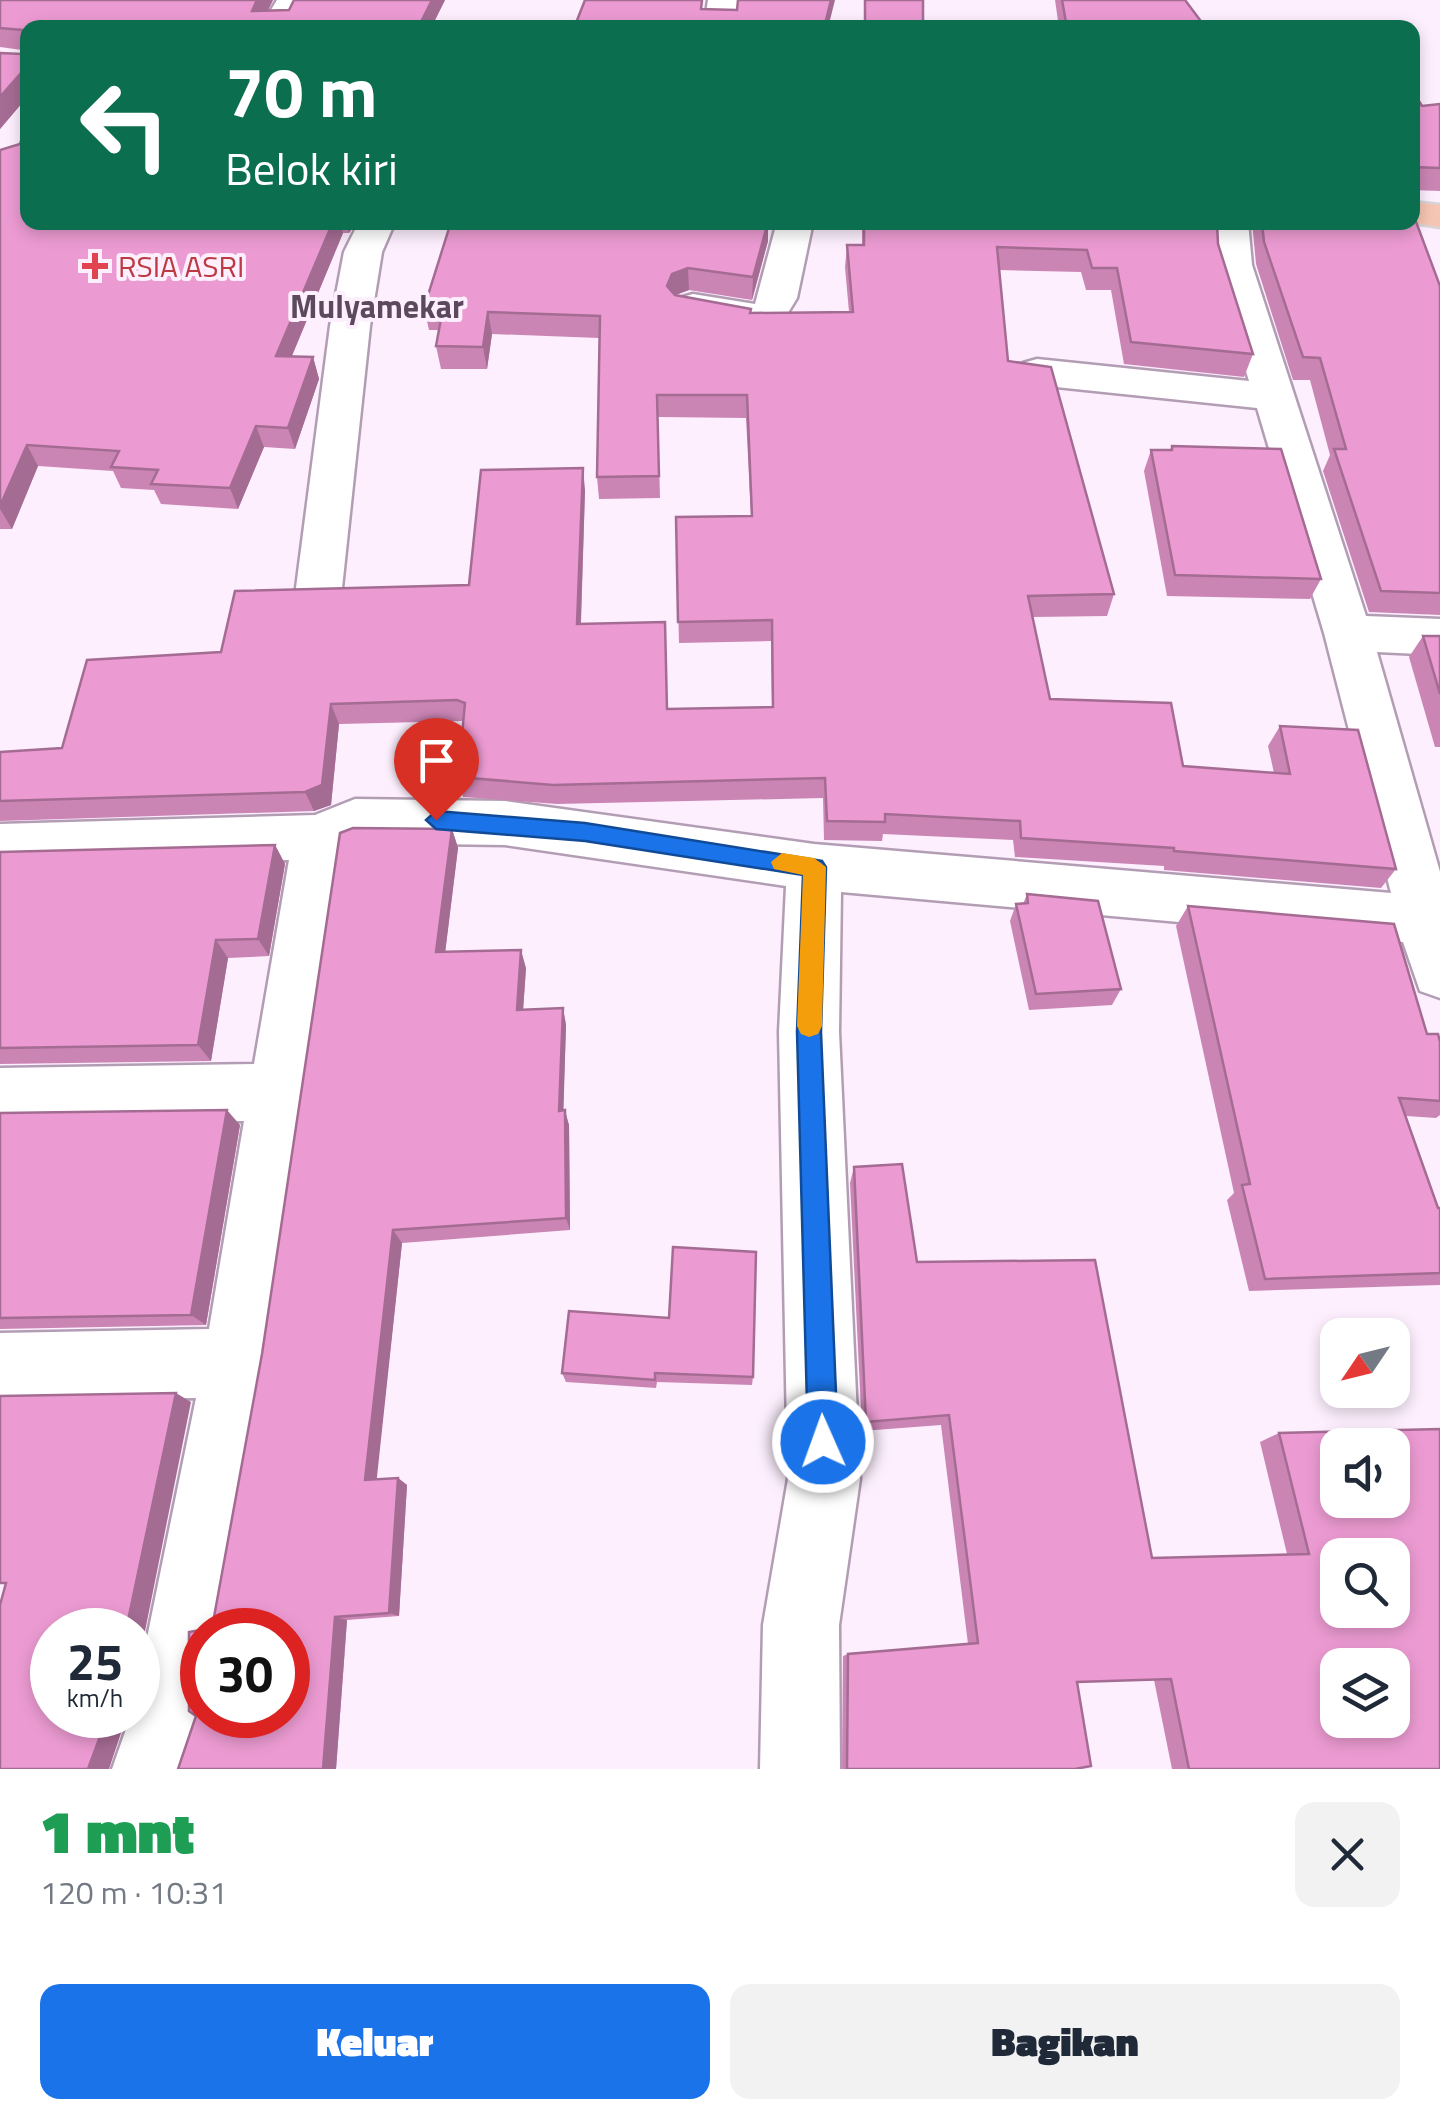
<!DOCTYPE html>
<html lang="id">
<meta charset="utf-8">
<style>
:root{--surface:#fff;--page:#f2f2f3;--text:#1f2937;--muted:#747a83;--accent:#1a73e8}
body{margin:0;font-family:"Titillium Web",sans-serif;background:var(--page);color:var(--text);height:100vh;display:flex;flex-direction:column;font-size:38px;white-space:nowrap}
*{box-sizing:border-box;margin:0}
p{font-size:32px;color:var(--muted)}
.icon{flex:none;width:55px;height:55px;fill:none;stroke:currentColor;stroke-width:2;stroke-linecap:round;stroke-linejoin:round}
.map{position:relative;height:1769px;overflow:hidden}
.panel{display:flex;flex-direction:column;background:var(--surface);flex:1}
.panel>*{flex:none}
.top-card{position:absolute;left:20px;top:20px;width:1400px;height:210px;border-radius:20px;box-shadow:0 5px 15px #0003;background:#0b6e4f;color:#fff;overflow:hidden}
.needle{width:65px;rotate:235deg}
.fabs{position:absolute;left:1320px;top:1318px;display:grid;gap:20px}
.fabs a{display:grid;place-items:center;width:90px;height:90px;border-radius:20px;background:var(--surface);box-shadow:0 5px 15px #0003;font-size:50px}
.speed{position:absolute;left:30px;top:1608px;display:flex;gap:20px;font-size:50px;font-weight:700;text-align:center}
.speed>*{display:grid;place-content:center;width:130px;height:130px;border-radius:50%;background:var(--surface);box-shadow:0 5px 15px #0003;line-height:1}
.speed small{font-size:25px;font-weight:400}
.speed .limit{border:15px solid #d22;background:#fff;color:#111}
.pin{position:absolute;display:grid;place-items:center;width:85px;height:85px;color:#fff;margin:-102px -42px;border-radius:50% 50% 50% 0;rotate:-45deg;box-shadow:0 0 10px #0007}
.pin .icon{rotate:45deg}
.me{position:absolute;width:110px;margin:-55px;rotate:358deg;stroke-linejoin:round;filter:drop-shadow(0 0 8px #0008)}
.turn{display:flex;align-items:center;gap:35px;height:210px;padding:0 40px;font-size:45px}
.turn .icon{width:130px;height:130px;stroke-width:2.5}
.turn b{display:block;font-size:70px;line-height:85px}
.round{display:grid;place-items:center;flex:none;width:105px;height:105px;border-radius:20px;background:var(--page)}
.headline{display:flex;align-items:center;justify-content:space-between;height:170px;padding:0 40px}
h1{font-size:60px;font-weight:800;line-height:75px;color:#1e9e55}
.cta{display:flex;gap:20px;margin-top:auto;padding:20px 40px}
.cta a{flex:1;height:115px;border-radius:20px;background:var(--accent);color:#fff;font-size:40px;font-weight:800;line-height:115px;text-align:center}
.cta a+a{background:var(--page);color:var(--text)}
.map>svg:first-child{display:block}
</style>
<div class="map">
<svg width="1440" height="1769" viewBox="0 0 1440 1769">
<rect width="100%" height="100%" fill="#fdeffe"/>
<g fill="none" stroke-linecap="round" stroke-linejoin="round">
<defs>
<g id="minor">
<polygon points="277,0 307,0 291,28 260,28"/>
<polygon points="708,0 738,0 734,28 704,28"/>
<polygon points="359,222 395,222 382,252 370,326 342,588 335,600 319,605 303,600 296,588 330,326 344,252"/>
<polygon points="777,222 813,222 797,298 783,321 754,328 679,314 674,306 679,298 693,294 755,304"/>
<polygon points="1212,222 1248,222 1252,265 1366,616 1440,619 1440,655 1377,652 1440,872 1440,998 1420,991 1403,942 841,892 839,1032 860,1479 839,1625 840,1769 760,1769 763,1625 788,1479 779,1032 786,886 505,845 360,843 345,850 271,1363 224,1630 202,1630 202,1715 209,1715 192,1769 112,1769 131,1715 138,1715 138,1682 196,1398 0,1401 0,1333 209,1329 244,1121 0,1124 0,1068 254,1064 289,860 0,868 0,824 315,815 355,799 505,801 814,844 1391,893 1324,633 1257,408 1037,385 1023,381 1017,372 1023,363 1037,359 1249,381 1214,265"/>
</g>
<polygon id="highway" points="1412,202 1440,205 1440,227 1407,222 1412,222"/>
</defs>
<use href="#minor" stroke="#b39db4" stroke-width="5"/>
<use href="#highway" stroke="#d7d5d7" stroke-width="5"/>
<use href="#minor" fill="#fff" fill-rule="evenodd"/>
<use href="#highway" fill="#f6c5b4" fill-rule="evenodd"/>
</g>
<g fill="#cb85b5">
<polygon points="0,0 273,0 268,10 289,10 294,0 445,0 431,28 28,28 28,96 0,129 0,53 22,54 22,50 0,47"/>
<polygon points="1055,0 1185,0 1206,28 1059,28"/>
<polygon points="1412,90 1422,106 1440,104 1440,191 1412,190"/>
<polygon points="0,150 28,222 356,222 349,233 343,233 292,356 313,357 319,379 295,449 264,447 238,509 161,504 154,490 121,488 113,471 38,466 12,529 0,529"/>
<polygon points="862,222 1217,222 1218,244 1253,354 1244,377 1124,364 1111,290 1086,290 1081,272 999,270 1008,361 1114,594 1107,616 1033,617 1050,699 1183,766 1274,773 1268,746 1280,726 1396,869 1381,888 1164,870 1164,866 1015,857 1013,840 883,834 882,841 824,840 823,798 557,804 463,797 458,777 463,721 339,724 331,805 314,811 0,821 0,752 62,748 221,652 469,585 585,490 581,624 668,709 772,707 771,641 679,643 676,517 751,516 746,418 658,417 660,498 599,499 597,477 599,338 492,334 487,369 441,369 436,346 439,330 429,330 424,308 768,241 752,300 689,290 675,295 751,313 849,312 845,267 847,245 862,245"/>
<polygon points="1252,222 1412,222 1440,286 1440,615 1369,612 1323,471 1330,455 1310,380 1293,380 1256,264"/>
<polygon points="1172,446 1321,579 1310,599 1167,596 1144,471 1151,450 1170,450"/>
<polygon points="1423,636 1440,636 1440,747 1435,747 1409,657"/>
<polygon points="452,829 458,848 445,952 526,968 523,1009 563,1008 566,1025 563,1111 569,1125 570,1230 402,1243 376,1479 398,1478 407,1485 399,1616 347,1620 336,1769 178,1769 196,1716 212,1628"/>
<polygon points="275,845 285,864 269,956 228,958 211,1061 0,1064 0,852"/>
<polygon points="1027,894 1121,989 1112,1005 1029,1010 1010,921 1016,904 1023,904"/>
<polygon points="1188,906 1427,1034 1440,1042 1440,1115 1436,1118 1406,1116 1438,1208 1440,1208 1440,1285 1249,1291 1227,1200 1234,1193 1176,926"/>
<polygon points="0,1113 240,1125 206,1325 0,1329"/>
<polygon points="854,1167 917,1262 1152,1558 1287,1554 1260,1442 1279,1433 1440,1769 1172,1769 1154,1680 1077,1682 1075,1769 842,1769 843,1656 848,1654 968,1644 941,1425 862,1431 850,1183"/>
<polygon points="569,1311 753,1377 752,1385 657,1382 656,1388 566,1382 562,1373"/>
</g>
<g fill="#a56c93">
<polygon points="257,0 273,0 259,28 252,11"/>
<polygon points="432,0 445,0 431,28 418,28"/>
<polygon points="831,0 835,0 828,28 824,28"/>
<polygon points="28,65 28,96 0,129 0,97"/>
<polygon points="333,222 340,222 343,233 283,377 276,356"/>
<polygon points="346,222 356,222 349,233"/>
<polygon points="768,222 768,241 752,300 753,277"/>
<polygon points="688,268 689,290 673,296 667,286 672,274"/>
<polygon points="488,312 492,334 487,369 483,347"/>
<polygon points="313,357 319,379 295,449 288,428"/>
<polygon points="256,426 264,447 238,509 230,488"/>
<polygon points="27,445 38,466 12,529 0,509 0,506"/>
<polygon points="583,468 585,490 580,645 577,624"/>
<polygon points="331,704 339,724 331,805 314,811 305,792"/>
<polygon points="452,829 458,848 443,970 436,952"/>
<polygon points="275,845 285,864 269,956 258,939"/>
<polygon points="216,940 228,958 211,1061 198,1045"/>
<polygon points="521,950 526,968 522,1026 517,1010"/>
<polygon points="563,1008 566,1025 563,1126 559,1111"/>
<polygon points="227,1110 240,1125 206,1325 191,1315"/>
<polygon points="565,1110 569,1125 570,1230 566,1218"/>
<polygon points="393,1230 402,1243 376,1486 365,1480"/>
<polygon points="176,1393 191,1402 138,1666 138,1630 126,1630"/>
<polygon points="398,1478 407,1485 399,1616 389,1613"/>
<polygon points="335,1617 347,1620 336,1769 323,1769"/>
<polygon points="108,1715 127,1715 109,1769 88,1769"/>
</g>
<g fill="#ec9bd2" stroke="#a56c93" stroke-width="2.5" fill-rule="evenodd">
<polygon points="0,0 257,0 252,11 289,10 294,0 432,0 418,28 28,28 28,65 0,97 0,53 22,54 22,30 0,28"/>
<polygon points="585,0 702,0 701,9 737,10 738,0 831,0 824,28 574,28"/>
<rect x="865" y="0" width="58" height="28"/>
<polygon points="1062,0 1185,0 1206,28 1067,28"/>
<polygon points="1412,90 1422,106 1440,104 1440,168 1412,167"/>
<polygon points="22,138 28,138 28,222 333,222 276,356 313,357 288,428 256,426 230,488 151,484 158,470 111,467 119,451 27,445 0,506 0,150 20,144"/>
<polygon points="1412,211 1440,286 1440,593 1381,591 1334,449 1346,449 1320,358 1303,357 1264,242 1262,222 1412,222"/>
<polygon points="451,222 768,222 753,277 688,268 672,274 667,286 675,295 751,309 750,313 853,312 847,245 864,245 864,222 1217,222 1218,244 1253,354 1131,342 1117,268 1092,268 1087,250 997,247 1008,361 1051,367 1114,594 1028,596 1050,699 1171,703 1183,766 1290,774 1280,726 1358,730 1396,869 1174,851 1174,848 1021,838 1020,821 885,814 885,822 827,821 825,778 553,785 458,777 465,703 457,700 331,704 322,785 305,792 0,801 0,752 62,748 87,660 221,652 235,591 469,585 481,470 583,468 577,624 665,622 667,709 773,707 772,620 678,622 676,517 752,516 747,395 657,395 659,476 597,477 600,316 488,312 483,347 436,346 443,308 424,308"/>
<polygon points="1172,446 1281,449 1321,579 1175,575 1151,450 1172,450"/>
<polygon points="1423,636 1440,636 1440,694"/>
<path d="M353,828L452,829L436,952L521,950L517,1010L563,1008L559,1111L565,1110L566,1218L393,1230L365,1480L398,1478L389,1613L335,1617L323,1769H178L196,1716L189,1711V1632L212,1628L262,1354L340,833ZM202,1630H288V1715H202Z"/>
<polygon points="275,845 258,939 216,940 198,1045 0,1048 0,852"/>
<polygon points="1027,894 1098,901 1121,989 1036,994 1016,904 1028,903"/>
<polygon points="1188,906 1394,924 1427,1034 1438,1034 1440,1042 1440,1101 1399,1098 1438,1208 1440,1208 1440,1273 1265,1279 1242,1185 1250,1184"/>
<polygon points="227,1110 191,1315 0,1318 0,1113"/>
<path d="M902,1164L917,1262L1095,1260L1152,1558L1309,1554L1279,1433L1440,1429V1769H1189L1171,1679L1077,1682L1091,1766L1075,1769H847L848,1654L978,1643L949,1415L866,1422L854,1167ZM1338,1445H1392V1500H1338ZM1338,1555H1392V1610H1338ZM1338,1665H1392V1720H1338Z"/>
<polygon points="673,1247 756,1252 753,1377 655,1373 655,1380 562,1373 569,1311 669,1318"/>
<polygon points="176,1393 126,1630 52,1630 52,1715 108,1715 88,1769 0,1769 0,1605 6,1583 0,1583 0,1396"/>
</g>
<polygon fill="#1a73e8" stroke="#114b97" stroke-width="2.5" points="436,811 585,823 822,861 826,867 821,1032 838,1442 833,1452 823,1457 813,1452 808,1442 797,1032 803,875 585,841 436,829 426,820"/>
<polygon fill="#f59e0b" points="782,853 814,858 826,867 822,1026 818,1034 809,1037 801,1034 797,1026 803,875 774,869 771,862"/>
<path fill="#e0444e" stroke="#fdeffe" stroke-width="4" d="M90 251h10v10h10v10h-10v10h-10v-10h-10v-10h10z"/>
<g text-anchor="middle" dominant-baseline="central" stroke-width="8" stroke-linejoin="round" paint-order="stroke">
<g font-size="30" fill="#be3a42" stroke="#fdeffe" text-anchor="start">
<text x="118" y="266">RSIA ASRI</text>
</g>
<g font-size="32" font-weight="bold" fill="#5c495d" stroke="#fdeffe">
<text x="377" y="306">Mulyamekar</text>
</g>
</g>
</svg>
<div class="fabs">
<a><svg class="needle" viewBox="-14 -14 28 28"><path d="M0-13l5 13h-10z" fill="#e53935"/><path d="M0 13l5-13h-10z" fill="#747a83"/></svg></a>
<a><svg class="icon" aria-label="sound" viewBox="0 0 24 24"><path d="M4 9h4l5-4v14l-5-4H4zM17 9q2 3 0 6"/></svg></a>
<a><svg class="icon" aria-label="search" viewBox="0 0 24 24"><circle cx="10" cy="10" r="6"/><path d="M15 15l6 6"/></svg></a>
<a><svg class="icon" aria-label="layers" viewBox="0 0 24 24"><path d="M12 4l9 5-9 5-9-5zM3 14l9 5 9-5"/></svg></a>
</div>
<div class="speed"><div>25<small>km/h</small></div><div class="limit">30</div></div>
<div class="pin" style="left:436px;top:820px;background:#d93025"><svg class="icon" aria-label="arrive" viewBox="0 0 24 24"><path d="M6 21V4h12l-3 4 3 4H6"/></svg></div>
<svg class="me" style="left:823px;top:1442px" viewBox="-20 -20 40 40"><circle r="17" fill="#1a73e8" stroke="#fff" stroke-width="3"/><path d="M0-11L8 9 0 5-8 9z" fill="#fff"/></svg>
<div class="top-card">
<div class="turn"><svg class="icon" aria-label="left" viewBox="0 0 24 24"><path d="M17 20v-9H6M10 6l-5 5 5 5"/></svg><div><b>70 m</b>Belok kiri</div></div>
</div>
</div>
<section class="panel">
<div class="headline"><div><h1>1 mnt</h1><p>120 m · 10:31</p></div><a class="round"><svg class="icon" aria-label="close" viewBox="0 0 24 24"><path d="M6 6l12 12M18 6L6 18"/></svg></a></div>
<div class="cta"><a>Keluar</a><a>Bagikan</a></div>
</section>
